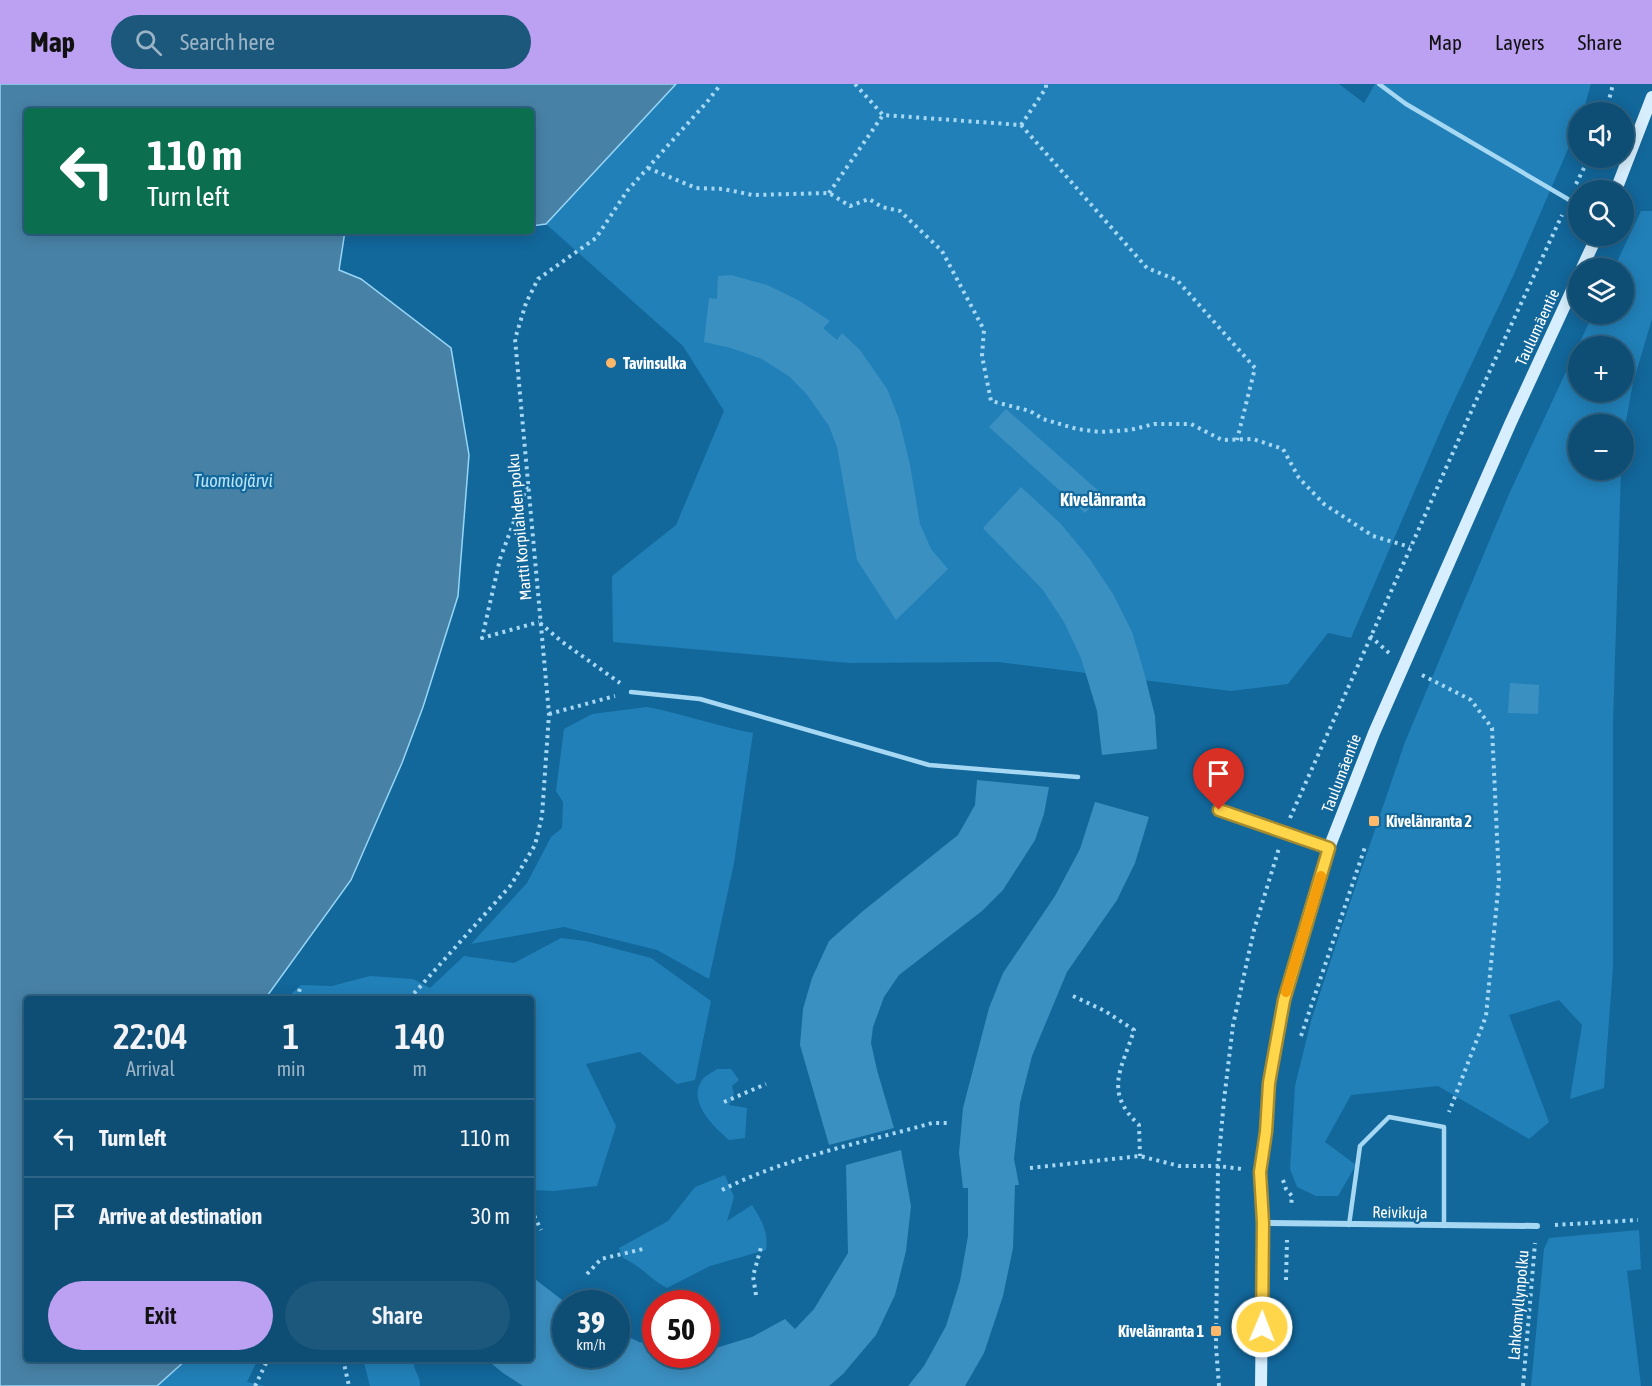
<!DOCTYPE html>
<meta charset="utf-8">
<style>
:root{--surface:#0e4d74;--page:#1c577c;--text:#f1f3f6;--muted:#9bb4c5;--line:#2e6486;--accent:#bca0f2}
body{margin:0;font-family:"Asap Condensed",sans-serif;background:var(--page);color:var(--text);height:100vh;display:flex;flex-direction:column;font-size:22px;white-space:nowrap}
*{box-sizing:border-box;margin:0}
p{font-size:20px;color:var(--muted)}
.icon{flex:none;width:33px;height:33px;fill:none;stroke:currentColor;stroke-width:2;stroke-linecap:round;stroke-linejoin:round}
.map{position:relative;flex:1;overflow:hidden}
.sheet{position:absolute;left:24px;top:912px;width:510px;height:366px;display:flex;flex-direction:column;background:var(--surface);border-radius:6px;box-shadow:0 3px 15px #0003,0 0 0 2px var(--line)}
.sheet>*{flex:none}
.guide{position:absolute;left:24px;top:24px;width:510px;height:126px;border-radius:6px;box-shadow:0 3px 15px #0003,0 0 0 2px var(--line);background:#0b6e4f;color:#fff;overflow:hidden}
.tools{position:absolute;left:1568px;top:18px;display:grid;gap:12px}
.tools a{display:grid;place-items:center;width:66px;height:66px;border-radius:50%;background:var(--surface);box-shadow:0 3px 15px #0003,0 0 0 2px var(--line);font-size:30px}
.speed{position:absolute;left:552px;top:1206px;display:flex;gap:12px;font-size:30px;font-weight:700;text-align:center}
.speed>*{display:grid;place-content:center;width:78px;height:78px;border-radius:50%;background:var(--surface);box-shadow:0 3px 15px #0003,0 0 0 2px var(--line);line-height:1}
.speed small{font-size:15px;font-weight:400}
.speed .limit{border:9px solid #d22;background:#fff;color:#111}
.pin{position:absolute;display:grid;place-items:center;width:51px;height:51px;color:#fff;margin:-62px -26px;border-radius:50% 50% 50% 0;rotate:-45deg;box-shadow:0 0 6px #0007}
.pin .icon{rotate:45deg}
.me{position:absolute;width:66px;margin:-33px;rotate:1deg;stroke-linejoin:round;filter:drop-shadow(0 0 4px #0008)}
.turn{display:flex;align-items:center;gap:21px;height:126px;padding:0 24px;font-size:27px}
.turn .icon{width:78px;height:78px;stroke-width:2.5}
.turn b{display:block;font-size:42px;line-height:51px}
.eta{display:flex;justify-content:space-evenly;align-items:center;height:102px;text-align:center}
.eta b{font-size:36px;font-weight:600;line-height:42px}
.cta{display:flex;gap:12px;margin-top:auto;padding:12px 24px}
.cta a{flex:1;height:69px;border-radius:36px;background:var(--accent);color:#111;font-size:24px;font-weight:600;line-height:69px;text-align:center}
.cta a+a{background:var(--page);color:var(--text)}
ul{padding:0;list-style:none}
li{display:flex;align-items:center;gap:18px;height:78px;padding:0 24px;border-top:2px solid var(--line)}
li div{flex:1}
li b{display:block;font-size:22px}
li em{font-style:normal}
header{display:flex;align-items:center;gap:36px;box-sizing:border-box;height:84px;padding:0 30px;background:var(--accent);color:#111}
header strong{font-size:28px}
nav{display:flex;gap:33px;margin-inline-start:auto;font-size:21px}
.search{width:420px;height:54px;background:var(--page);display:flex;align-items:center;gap:15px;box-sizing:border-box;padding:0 21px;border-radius:33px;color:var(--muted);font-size:22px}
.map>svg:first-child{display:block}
</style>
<header>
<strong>Map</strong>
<div class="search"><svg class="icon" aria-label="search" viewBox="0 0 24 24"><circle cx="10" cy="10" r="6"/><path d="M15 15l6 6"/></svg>Search here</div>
<nav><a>Map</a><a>Layers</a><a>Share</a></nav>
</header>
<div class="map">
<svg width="1652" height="1302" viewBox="0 0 1652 1302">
<rect width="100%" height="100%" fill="#12679b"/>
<g fill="#2180b8" fill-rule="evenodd">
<polygon points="517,0 1339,0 1364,19 1375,0 1591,0 1583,28 1578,28 1578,42 1514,190 1447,332 1351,554 1328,549 1288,600 1231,607 998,578 849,579 613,558 612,492 676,441 724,327 683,262 546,140 531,27 494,27"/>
<path d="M1641,127H1652V235L1633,299L1623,353V340H1578V386H1621L1613,639V883L1604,1004L1570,1015L1582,941L1559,916L1509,931L1549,1038L1529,1055L1438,1002L1351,1011L1325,1058L1356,1081L1338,1112H1316L1297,1103L1290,1085L1295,1002L1311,937L1342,842L1405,658L1509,410L1593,230H1623V184H1614ZM1578,262H1623V308H1578Z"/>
<path d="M647,623C683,630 717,642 753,649L734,779L709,895L657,866L564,843L471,860L527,799L551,753L562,744L563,718L556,707L564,645L592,630Z"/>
<polygon points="561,854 586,857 651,874 711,917 695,996 677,1000 640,968 586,980 616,1042 597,1102 554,1107 531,1106 531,915 286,915 301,901 332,902 370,892 413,895 430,904 464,872 514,879"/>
<path d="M717,985H731L739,996L732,1002L734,1010L729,1021L747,1024L745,1054L729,1056C714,1043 687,1018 702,996C704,992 713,988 717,985Z"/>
<path d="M725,1091L734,1113L727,1137L752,1121C761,1135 769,1148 766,1166L710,1182L667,1204C650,1195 640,1181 623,1174L619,1164L668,1137L695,1103Z"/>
<polygon points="1639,1146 1641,1185 1627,1187 1641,1302 1531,1302 1544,1165 1549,1154"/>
<polygon points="187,1275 258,1275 247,1298 265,1302 157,1302"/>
<path d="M363,1275H409L414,1279C414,1288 421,1293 420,1302H370Z"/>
</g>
<polygon fill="#4782a6" stroke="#98d6f7" stroke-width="1.5" points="0,0 676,0 546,140 531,142 531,27 27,27 27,147 345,147 339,186 361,195 451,264 469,371 458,512 423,623 402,679 351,796 265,915 27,915 27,1275 187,1275 157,1302 0,1302"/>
<g fill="#3b90c2">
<polygon points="731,191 767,201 798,216 830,237 823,244 837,256 842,249 860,266 887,305 899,335 910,381 920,440 931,465 948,485 896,536 857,476 837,363 829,342 808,312 790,293 762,275 731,264 704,258 709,214 717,215 718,192"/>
<polygon points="1006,325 1102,410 1085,429 989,343"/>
<polygon points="1021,403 1060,439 1089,474 1113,510 1132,548 1144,588 1155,632 1157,665 1102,671 1097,627 1081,574 1064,538 1043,506 983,444"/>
<polygon points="1510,599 1539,601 1538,630 1508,629"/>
<polygon points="977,696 1049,703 1044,730 1035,756 1003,806 982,827 899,891 884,913 873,943 871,959 877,986 894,1044 829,1061 800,961 803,925 812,894 829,857 863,827 958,751 975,721"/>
<polygon points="1095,718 1149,733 1135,779 1117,816 1067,888 1032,972 1020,1019 1014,1075 1019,1101 1015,1101 1013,1164 1003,1212 984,1269 965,1302 908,1302 924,1282 946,1242 960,1197 968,1152 968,1104 963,1104 959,1069 963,1024 989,924 1003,889 1055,812 1080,765"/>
<polygon points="901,1066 911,1122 906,1167 895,1211 876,1251 843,1290 829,1302 523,1302 503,1289 486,1275 531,1275 531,1192 566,1219 566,1270 616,1270 616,1247 639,1258 656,1261 656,1270 706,1270 706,1264 716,1264 752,1253 785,1235 795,1245 814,1225 848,1169 846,1081"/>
</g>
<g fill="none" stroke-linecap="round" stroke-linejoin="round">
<g stroke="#a6d8f4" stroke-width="4" stroke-dasharray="3 4.5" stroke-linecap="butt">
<polyline points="855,0 883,31 1021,41 1147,184 1177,196 1255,284 1237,356"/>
<polyline points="1606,28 1613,0"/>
<polyline points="1021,41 1046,4 1046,0"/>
<polyline points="648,84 696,104 723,105 753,111 829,109 850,122 869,115 882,123 900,127 942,167 984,246 982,272 991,317 1030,327 1043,335 1077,345 1100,348 1130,346 1154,340 1191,340 1222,356 1253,355 1283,365 1299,394 1324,420 1373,452 1410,463"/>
<polyline points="1576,100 1589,74"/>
<polyline points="829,109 883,31"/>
<polyline points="527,402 500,475 482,554 539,538"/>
<polyline points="540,539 561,557 620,599"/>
<polyline points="1370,552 1389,569"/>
<polyline points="1422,591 1471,616 1492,644 1499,796 1486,932 1449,1028"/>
<polyline points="549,630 615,612"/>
<polyline points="1290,734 1475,319 1562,131"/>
<path d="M1073,912L1105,927L1134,946C1122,985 1103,1007 1139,1041L1140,1072"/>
<polyline points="297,915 301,901"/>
<polyline points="409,915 511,801 535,761 542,732 549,630 515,255 526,219 538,195 596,154 627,107 707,18 721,0"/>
<polyline points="1301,952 1365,763"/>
<polyline points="724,1018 766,1000"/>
<polyline points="1030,1084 1140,1072 1179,1082 1218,1082 1242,1085"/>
<polyline points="1283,1096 1286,1105 1292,1112 1291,1122"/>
<path d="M722,1106C787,1073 862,1059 932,1039H950"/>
<polyline points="531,1125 541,1146"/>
<polyline points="1555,1141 1638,1136"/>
<polyline points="587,1190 601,1175 643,1165"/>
<polyline points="1286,1196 1287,1156"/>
<polyline points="756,1211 753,1192 762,1160"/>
<polyline points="343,1275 349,1302"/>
<polyline points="255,1302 268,1275"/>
<polyline points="1219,1302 1216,1262 1218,1082 1224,1016 1233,941 1254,846 1279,764"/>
<polyline points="1523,1302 1535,1159"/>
</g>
<g stroke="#a6d8f4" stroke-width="4.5">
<polyline points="1379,0 1406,20 1578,121"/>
<polyline points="631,608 700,615 929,681 1078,693"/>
<polyline points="1219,726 1327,763"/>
<polyline points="1349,1141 1360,1062 1389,1033 1444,1043 1444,1142"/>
</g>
<polyline stroke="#a6d8f4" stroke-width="6" points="1263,1139 1537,1142"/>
<g stroke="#d6eefd" stroke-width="12">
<polyline points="1616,106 1652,13"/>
<polyline points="1582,184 1597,152"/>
<polyline points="1261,1302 1263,1139 1260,1088 1266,1048 1269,999 1284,916 1329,764 1374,649 1511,338 1578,193"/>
</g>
</g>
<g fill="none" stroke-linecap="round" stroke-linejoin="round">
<defs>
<polyline id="route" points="1219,726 1329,764 1284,916 1269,999 1266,1048 1260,1088 1263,1139 1262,1243"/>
</defs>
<use href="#route" stroke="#a68a30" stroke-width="15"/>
<use href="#route" stroke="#ffd54a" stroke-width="10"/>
<polyline stroke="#f59e0b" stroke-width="10" points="1286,908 1321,792"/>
</g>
<g fill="#ffb869" stroke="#12679b" stroke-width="2">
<circle cx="611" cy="279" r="6"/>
<rect x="1368" y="731" width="12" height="12" rx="3"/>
<rect x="1210" y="1241" width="12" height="12" rx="3"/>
</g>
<g text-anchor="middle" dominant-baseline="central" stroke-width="4.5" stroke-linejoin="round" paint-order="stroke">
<g font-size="16" fill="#fff" stroke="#12679b">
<text transform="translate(1537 243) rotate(-65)">Taulumäentie</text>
<text transform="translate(519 443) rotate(-95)">Martti Korpilahden polku</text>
<text transform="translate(1341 689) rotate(-69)">Taulumäentie</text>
<text transform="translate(1400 1128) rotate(1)">Reivikuja</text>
<text transform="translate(1518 1221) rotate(-85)">Lahkomyllynpolku</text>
</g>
<g font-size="16" font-weight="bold" fill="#fff" stroke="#12679b" text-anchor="start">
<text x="623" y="279">Tavinsulka</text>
<text x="1386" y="737">Kivelänranta 2</text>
<text x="1204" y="1247" text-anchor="end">Kivelänranta 1</text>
</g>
<g font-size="18" font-style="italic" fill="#bbe4fa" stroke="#12679b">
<text x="233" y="396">Tuomiojärvi</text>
</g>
<g font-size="18" font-weight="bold" fill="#fff" stroke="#12679b">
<text x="1103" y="415">Kivelänranta</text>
</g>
</g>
</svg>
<div class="tools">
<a><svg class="icon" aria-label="sound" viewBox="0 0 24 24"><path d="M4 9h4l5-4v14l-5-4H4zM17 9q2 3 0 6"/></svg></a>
<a><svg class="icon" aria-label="search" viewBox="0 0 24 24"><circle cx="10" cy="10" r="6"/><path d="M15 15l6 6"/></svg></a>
<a><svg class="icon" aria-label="layers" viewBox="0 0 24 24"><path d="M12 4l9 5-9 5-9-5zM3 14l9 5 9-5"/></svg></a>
<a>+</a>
<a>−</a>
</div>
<div class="speed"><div>39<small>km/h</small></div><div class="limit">50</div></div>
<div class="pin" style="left:1219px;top:726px;background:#d93025"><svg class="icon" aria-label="arrive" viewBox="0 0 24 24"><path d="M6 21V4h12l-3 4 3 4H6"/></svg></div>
<svg class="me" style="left:1262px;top:1243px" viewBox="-20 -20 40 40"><circle r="17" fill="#ffd54a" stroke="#fff" stroke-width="3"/><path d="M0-11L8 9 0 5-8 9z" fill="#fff"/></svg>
<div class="guide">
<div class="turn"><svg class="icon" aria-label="left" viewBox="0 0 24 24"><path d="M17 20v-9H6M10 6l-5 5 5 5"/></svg><div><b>110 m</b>Turn left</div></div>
</div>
<section class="sheet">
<div class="eta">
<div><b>22:04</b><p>Arrival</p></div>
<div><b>1</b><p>min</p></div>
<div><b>140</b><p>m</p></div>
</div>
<ul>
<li><svg class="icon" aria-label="left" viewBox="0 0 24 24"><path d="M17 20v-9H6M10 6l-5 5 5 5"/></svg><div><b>Turn left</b></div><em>110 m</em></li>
<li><svg class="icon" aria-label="arrive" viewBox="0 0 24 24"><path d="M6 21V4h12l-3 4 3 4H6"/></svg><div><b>Arrive at destination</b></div><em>30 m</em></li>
</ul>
<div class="cta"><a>Exit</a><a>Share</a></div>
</section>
</div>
